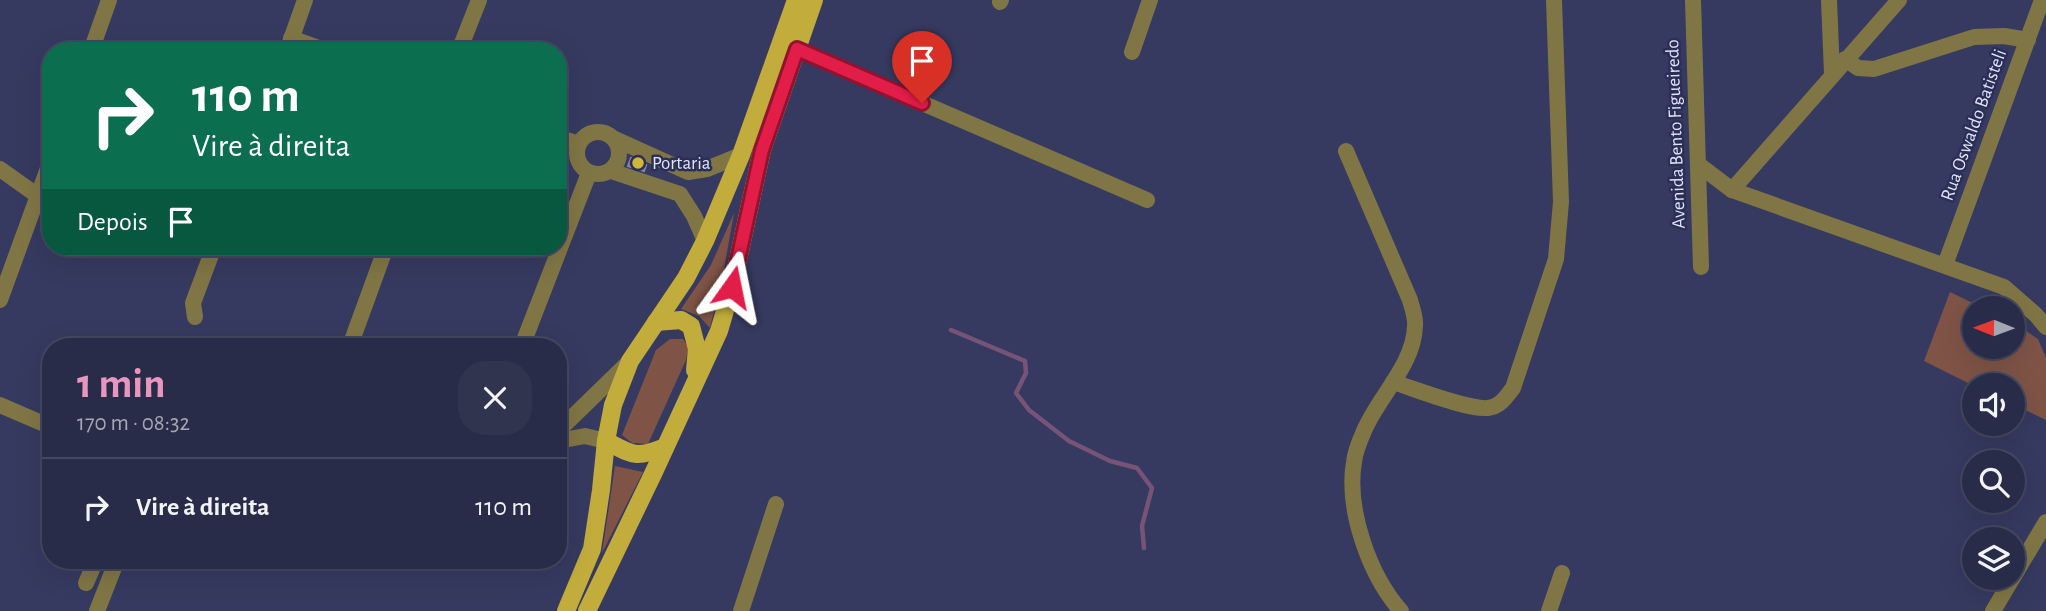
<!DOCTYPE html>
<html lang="pt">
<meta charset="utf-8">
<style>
:root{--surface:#282c48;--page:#30344f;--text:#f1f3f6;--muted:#a5a7b4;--line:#444860;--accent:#e797bd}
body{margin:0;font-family:"Alegreya Sans",sans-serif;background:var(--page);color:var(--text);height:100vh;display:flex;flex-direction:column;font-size:26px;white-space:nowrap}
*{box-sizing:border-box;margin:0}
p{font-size:23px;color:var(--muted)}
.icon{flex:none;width:38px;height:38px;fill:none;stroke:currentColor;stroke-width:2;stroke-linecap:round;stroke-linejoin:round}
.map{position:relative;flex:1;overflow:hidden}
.panel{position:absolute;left:42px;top:338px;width:525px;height:231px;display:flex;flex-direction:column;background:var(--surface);border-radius:28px;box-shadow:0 7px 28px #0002,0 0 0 2px var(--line)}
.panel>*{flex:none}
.banner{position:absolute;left:42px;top:42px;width:525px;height:214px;border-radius:28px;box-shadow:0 7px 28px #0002,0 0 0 2px var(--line);background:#0b6e4f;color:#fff;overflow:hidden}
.needle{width:46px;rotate:271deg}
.fabs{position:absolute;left:1962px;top:296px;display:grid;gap:14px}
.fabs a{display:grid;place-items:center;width:63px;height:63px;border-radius:50%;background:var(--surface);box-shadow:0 7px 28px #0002,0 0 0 2px var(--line);font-size:35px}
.pin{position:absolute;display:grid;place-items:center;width:60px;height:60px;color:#fff;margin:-72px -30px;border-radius:50% 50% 50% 0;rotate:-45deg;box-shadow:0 0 7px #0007}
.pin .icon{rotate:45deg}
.me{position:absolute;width:77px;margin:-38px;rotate:12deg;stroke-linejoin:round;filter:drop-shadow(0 0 5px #0008)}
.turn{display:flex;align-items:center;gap:24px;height:147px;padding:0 35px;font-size:32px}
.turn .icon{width:91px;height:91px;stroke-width:2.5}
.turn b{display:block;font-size:49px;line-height:60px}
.then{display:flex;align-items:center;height:66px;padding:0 35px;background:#0003;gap:14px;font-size:26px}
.round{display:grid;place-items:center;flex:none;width:74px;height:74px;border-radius:28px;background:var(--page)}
.overview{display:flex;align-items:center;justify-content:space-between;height:119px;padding:0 35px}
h1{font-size:42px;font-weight:600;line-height:52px;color:var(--accent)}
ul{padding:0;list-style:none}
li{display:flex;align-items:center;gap:21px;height:98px;padding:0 35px;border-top:2px solid var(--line)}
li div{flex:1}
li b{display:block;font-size:26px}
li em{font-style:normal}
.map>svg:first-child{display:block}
</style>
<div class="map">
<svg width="2046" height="611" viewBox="0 0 2046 611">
<rect width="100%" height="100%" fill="#363a60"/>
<g fill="#7f5447">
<polygon points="734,213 724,269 710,328 699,316 681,309 711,265"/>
<polygon points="1950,292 1983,308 1974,308 1974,346 2012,346 2013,322 2038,339 2046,358 2046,420 2013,404 2012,385 1974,386 1924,361"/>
<polygon points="670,339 683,339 689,348 686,360 648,444 632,443 622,435 656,350"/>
<polygon points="615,466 643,472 602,553"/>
</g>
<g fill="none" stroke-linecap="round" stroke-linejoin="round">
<polyline stroke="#775477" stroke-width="4.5" points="951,330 1025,361 1026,373 1016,393 1029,410 1069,441 1110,461 1137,468 1152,488 1142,526 1144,548"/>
</g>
<polygon fill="#635780" stroke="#8f82ad" stroke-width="2" points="631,158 646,165 644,171 628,166"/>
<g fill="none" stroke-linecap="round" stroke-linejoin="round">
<g stroke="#807645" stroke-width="16">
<polyline points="1693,0 1701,267"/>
<polyline points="1829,0 1832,74"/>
<polyline points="1000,2 1001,0"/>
<polyline points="291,38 327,51"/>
<polyline points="797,49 1147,200"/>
<polyline points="91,51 109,0"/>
<polyline points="287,51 305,0"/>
<polyline points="459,51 479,0"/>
<polyline points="1132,52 1150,0"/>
<polyline points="1845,59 1858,68 1874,69 1974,37 2004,36 2028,40"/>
<circle cx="598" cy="153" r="21"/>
<polyline points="558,137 579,144"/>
<polyline points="615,139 688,172 707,169 741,155"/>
<path d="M1346,151L1410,300C1412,308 1416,318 1415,326C1414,365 1378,397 1364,431C1360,440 1355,452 1354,462C1346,509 1369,575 1401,611"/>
<polyline points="1699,165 1732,190 2004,287 2036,315 2046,327"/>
<polyline points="0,169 38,196"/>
<polyline points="611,171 680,194 694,216 705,241"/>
<polyline points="1732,190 1899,0"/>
<polyline points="1945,265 2042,0"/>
<polyline points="0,300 51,160"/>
<polyline points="195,317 193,303 214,247"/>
<polyline points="350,346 386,247"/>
<polyline points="522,346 589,173"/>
<path d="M1393,382C1415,389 1468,410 1488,408C1500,407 1506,397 1513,388L1556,259L1561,202L1554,0"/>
<polyline points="0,405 51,427"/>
<polyline points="558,431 630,361"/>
<polyline points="558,441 585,436 606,441"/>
<polyline points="86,583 96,560"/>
<polyline points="97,611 117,560"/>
<polyline points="741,611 776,504"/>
<polyline points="1549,611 1562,573"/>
<polyline points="1993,611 2046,522"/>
</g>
<g stroke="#c1ac3c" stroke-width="18">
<polyline points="656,322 681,320 691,326 697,349 695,370"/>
<path d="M606,441C633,455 635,459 665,447"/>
<polyline points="566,611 592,549 601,490 606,441 613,405 630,361 686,278 705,241 741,155 796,0"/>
<polyline points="587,611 653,474 719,331 732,287 762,150 814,0"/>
</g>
</g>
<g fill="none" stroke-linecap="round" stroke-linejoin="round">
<defs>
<polyline id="route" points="732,287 762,150 797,49 922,103"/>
</defs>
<use href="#route" stroke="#92132f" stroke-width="18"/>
<use href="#route" stroke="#e11d48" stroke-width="12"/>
</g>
<circle fill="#d0b837" stroke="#2c2f55" stroke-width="2.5" cx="638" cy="163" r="7"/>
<g text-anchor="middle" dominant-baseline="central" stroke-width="5" stroke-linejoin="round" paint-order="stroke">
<g font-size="19" fill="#dfe3fb" stroke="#2c2f55">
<text transform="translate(1974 125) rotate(-70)">Rua Oswaldo Batisteli</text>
<text transform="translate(1676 134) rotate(-92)">Avenida Bento Figueiredo</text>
</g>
<g font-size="19" fill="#dfe3fb" stroke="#2c2f55" text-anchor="start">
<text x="652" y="163">Portaria</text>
</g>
</g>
</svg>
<div class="fabs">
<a><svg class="needle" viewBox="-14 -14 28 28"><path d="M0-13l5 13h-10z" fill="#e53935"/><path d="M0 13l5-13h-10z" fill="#a5a7b4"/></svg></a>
<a><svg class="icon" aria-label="sound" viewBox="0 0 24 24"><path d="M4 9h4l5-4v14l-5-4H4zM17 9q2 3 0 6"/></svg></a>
<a><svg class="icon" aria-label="search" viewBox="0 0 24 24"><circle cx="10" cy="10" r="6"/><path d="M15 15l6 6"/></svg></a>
<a><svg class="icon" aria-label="layers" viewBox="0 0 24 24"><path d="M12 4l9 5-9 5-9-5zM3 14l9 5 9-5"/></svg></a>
</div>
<div class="pin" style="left:922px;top:103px;background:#d93025"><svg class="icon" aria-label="arrive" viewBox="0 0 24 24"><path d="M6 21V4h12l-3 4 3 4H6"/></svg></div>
<svg class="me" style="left:732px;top:287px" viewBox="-20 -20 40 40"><path d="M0-17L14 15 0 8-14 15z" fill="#e11d48" stroke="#fff" stroke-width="4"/></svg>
<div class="banner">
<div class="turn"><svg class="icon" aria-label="right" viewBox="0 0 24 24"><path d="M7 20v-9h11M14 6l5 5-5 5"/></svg><div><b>110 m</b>Vire à direita</div></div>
<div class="then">Depois<svg class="icon" aria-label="arrive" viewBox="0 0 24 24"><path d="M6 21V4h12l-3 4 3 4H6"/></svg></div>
</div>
<section class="panel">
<div class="overview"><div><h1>1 min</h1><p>170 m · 08:32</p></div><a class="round"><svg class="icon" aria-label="close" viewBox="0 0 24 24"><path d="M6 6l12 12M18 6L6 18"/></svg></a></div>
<ul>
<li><svg class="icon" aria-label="right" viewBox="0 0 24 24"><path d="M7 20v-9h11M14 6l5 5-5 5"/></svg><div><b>Vire à direita</b></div><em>110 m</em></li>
</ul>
</section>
</div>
